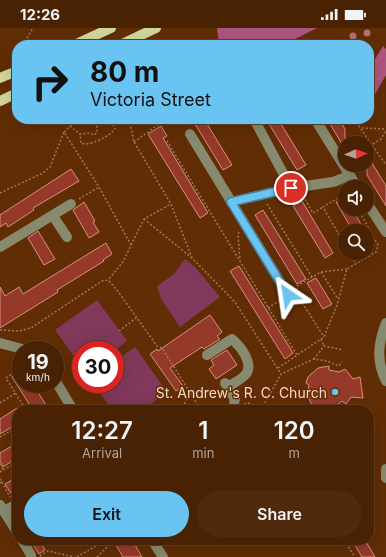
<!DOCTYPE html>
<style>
:root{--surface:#492203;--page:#502a0d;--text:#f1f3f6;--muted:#b1a49a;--line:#613f25;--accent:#69c4f1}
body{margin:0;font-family:Inter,sans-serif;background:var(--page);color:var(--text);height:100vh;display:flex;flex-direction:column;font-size:15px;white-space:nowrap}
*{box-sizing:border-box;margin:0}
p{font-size:13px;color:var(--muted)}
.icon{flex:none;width:22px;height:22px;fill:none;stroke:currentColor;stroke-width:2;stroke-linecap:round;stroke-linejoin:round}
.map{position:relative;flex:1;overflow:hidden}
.details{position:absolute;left:12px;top:377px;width:362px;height:140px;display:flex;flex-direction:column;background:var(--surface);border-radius:16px;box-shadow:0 4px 16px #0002,0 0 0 1px var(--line)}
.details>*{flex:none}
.top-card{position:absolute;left:12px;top:12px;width:362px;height:84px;border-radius:16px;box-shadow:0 4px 16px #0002,0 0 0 1px var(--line);background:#69c4f1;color:#111;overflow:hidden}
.needle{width:26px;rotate:88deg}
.fabs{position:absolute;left:338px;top:108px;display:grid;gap:8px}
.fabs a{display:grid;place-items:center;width:36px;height:36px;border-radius:50%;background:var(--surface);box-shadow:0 4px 16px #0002,0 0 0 1px var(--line);font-size:20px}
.speed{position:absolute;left:12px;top:313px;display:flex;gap:8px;font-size:20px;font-weight:700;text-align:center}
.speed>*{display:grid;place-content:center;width:52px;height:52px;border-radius:50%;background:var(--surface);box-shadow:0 4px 16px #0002,0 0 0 1px var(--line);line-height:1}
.speed small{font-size:10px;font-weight:400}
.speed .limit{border:6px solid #d22;background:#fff;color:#111}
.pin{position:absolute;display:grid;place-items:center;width:34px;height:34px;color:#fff;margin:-17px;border:2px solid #fff;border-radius:50%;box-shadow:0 1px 4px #0007}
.me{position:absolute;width:44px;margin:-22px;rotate:328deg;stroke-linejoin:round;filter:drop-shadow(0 0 3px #0008)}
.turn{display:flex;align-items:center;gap:14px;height:84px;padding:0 12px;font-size:18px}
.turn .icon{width:52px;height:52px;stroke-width:2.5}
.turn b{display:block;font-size:28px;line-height:34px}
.eta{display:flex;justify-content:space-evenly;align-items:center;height:68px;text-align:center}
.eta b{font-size:24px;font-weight:600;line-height:28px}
.button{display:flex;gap:8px;margin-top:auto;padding:8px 12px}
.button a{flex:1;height:46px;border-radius:24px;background:var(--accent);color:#111;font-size:16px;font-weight:600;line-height:46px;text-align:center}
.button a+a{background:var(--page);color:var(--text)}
.status{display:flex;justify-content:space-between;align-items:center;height:28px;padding:0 20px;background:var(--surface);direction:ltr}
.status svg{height:11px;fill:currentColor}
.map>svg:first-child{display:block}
</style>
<div class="status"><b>12:26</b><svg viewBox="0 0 49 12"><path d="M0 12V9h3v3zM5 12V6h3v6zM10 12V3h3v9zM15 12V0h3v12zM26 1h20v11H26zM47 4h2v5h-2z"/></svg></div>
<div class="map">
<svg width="386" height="529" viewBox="0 0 386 529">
<rect width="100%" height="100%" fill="#612d04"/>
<g fill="#81385b">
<polygon points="185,231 195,239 220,269 180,299 161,271 157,258 174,246"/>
<polygon points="97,272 127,313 115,322 81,322 81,338 55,302"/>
<polygon points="135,319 167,364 142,382 112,382 94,356 115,356 115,333"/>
</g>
<g fill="#ad547f">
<polygon points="217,0 317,0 283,17 219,17"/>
<polygon points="383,18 386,21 386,47 371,73 369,72 369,41"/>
</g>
<g fill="#953a2a" stroke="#d79082">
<polygon points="192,91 204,91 232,137 223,142"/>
<polygon points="266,91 278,91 306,137 297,142"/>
<polygon points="327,91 339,91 345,101 345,121"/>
<polygon points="161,98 167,108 163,110 208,185 200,190 148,106"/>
<polygon points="367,127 386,158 386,178 367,147"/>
<polygon points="71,141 79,153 33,180 34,182 8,199 6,195 0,199 0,187"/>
<polygon points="345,168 345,181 352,181 365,203 353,203 336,174"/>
<polygon points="302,173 333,225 325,230 293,178"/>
<polygon points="84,174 95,193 93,194 99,204 89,210 73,182"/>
<polygon points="263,182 306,251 297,256 255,187"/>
<polygon points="38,203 55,231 44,237 28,210"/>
<polygon points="106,215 112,226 103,232 104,233 57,262 58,264 0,300 0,259 5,268 19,259 23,266"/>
<polygon points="239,238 293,325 285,331 230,243"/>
<polygon points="316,250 332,276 323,281 307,255"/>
<polygon points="210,287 222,304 217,308 220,311 204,321 202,319 170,340 183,358 176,363 150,326 157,321 158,323"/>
<polygon points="227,322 237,337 216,351 209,341 214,337 211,332"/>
<polygon points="329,338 329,342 339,344 345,341 353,351 360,349 363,370 351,369 346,376 342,373 335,379 325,382 322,379 312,377 307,367 309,357 306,355 308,349 318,340"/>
<polygon points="21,343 21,356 33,356 49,382 33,382 12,349"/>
<polygon points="17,380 17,396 0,406 0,391"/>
<polygon points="17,415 17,430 3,439 0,433 0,425"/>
<polygon points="17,449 17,464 12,467 5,456"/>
<polygon points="30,512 39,512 45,522 39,526"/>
<polygon points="123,512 132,512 142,529 123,529 116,517"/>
<polygon points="352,512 365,512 375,529 362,529"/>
</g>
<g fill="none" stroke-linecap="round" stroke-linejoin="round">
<g stroke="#a37758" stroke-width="1.5" stroke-dasharray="2 2" stroke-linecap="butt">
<polyline points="27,10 33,0"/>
<polyline points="153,17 205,12 208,17"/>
<path d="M100,91L97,94V105L94,107L90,105L80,106L81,115C89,119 110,108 115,101L112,94L103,91"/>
<polyline points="129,91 134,114 171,176 192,230 235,274 281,346"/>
<polyline points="182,91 186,98"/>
<polyline points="354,91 386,137"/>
<polyline points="70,98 80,106"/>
<polyline points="362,100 386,101"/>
<polyline points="64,104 78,91"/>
<polyline points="167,113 297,327"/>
<polyline points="134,114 166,91"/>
<polyline points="373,116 381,111 386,102"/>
<polyline points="0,165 43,145 50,139 64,104 99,159 131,217 123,234 108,252"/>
<polyline points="345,166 323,179 345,217"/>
<polyline points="303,168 313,185 323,179"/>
<polyline points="79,171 99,159"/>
<polyline points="267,176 312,249"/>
<polyline points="144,191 192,230"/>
<polyline points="239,204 238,206 240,232"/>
<polyline points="131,217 144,191 171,176"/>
<polyline points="350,225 356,236"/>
<polyline points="321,244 338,271"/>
<polyline points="296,262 297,258 321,244 347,241"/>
<polyline points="298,268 324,309"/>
<polyline points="268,280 281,272"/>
<polyline points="0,302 19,303 31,300 102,253 108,252 117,262 157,318 162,320 201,382"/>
<polyline points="119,303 136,290"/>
<polyline points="321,311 324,318"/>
<polyline points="314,331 324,318 343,322"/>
<polyline points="21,340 6,350 26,382"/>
<polyline points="278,340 324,309 337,277 347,241 376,224 378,217 358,181"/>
<polyline points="0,375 16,365"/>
<polyline points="244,376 248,375 263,381"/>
<polyline points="184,380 185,373 191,367"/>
<polyline points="261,382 281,346 314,331 327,333 339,338 342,334"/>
<polyline points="0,409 17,399"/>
<polyline points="0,436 3,442"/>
<polyline points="0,444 17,434"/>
<polyline points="0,451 2,454 0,455"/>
<polyline points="2,454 10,469"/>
<polyline points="344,512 355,529"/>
<polyline points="40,528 48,523 74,529"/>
<polyline points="77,529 106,512"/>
<polyline points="97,529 108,518 119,512"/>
</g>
<g stroke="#878a6e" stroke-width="10">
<polyline points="254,91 291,160"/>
<polyline points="315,91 357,159"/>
<polyline points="190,106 288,267"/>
<polyline points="231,174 291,160 333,154 349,148"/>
<polyline points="367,175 386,204"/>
<polyline points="53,188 67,209"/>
<polyline points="0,219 71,176"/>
<path d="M386,295C378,315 376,333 386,353"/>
<polyline points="0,315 26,322"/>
<path d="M207,327L232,311C240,318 254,335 246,346C242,351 234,355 228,359"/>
<polyline points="55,352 73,382"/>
<polyline points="225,355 235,371 233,380 230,382"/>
<polyline points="386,441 386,450"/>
<polyline points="0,477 17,504"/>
<polyline points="4,483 17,476"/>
<polyline points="22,512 31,527"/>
<polyline points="152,512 163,529"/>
</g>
<g stroke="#d0d59b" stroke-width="10">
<polyline points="74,17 111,0"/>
<polyline points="120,17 156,0"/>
<polyline points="0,50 17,43"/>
<polyline points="0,73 17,65"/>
</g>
</g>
<g fill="#b17170">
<circle cx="367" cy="5" r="3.5"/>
<circle cx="353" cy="8" r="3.5"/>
</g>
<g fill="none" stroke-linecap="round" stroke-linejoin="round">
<defs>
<polyline id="route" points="288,267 231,174 291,160"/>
</defs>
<use href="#route" stroke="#447f9d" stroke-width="10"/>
<use href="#route" stroke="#69c4f1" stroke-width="7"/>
</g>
<circle fill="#69c4f1" stroke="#612d04" stroke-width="1.5" cx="335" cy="364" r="4"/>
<g text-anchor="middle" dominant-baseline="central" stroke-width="3" stroke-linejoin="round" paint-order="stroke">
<g font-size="14" fill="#f8d7c4" stroke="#612d04" text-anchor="end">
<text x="327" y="364">St. Andrew's R. C. Church</text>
</g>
</g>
</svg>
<div class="fabs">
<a><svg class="needle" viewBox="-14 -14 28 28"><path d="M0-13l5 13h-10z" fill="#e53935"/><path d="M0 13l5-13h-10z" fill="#b1a49a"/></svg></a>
<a><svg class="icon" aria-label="sound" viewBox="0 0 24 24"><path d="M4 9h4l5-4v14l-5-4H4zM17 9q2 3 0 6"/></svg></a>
<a><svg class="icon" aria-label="search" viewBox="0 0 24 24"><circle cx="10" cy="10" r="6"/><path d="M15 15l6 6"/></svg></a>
</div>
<div class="speed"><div>19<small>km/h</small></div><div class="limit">30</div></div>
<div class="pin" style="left:291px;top:160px;background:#d93025"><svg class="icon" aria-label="arrive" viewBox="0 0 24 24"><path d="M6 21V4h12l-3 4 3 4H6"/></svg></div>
<svg class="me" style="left:288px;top:267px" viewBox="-20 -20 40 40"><path d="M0-17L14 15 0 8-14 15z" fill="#69c4f1" stroke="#fff" stroke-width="4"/></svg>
<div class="top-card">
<div class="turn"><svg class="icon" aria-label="right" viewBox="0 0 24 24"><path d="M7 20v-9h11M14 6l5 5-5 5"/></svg><div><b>80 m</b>Victoria Street</div></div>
</div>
<section class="details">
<div class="eta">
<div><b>12:27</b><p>Arrival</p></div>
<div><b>1</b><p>min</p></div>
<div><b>120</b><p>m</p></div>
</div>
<div class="button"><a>Exit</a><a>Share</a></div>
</section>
</div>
